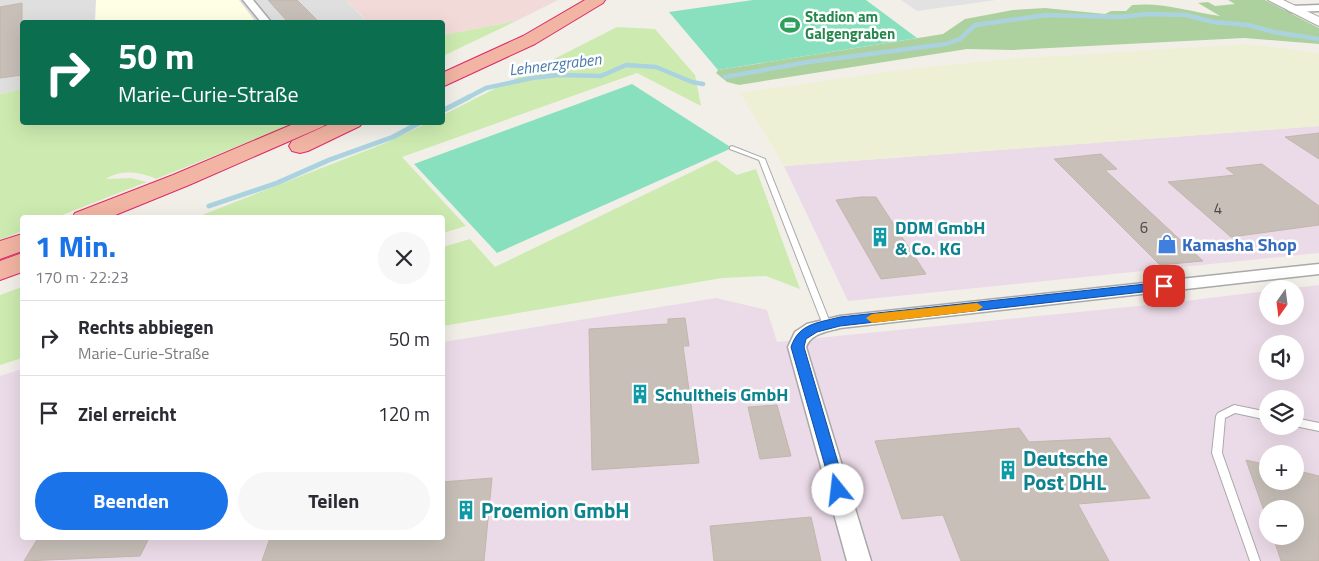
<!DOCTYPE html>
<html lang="de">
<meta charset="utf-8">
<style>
:root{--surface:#fff;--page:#f7f7f7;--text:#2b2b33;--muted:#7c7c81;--line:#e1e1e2;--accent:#1a73e8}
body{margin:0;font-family:"Titillium Web",sans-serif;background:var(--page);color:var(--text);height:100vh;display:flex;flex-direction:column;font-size:19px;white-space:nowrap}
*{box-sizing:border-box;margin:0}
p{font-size:16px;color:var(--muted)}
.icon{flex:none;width:28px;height:28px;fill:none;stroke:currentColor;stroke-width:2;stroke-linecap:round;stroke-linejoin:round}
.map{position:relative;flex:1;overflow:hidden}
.sheet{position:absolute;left:20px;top:215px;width:425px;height:325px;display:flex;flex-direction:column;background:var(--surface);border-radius:5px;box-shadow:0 5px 20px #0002}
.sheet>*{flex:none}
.guide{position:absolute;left:20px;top:20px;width:425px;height:105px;border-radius:5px;box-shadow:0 5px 20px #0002;background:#0b6e4f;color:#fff;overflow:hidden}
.needle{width:32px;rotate:194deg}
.tools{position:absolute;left:1259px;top:280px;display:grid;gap:10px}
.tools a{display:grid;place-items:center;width:45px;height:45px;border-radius:50%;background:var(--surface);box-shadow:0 5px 20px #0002;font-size:25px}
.pin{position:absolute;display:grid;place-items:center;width:42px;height:42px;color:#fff;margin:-21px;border-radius:10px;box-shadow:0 2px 8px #0006}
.me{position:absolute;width:55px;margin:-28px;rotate:344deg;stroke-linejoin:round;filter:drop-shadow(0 0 4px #0008)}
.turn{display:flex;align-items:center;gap:18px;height:105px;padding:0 15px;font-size:22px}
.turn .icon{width:65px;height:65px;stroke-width:2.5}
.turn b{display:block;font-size:35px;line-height:42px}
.round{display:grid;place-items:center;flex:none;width:52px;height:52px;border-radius:26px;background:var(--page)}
.overview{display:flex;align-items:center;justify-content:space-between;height:85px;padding:0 15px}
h1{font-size:30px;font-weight:700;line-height:38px;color:var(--accent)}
.primary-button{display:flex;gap:10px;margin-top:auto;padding:10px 15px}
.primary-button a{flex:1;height:58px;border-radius:30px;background:var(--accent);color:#fff;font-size:20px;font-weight:700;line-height:58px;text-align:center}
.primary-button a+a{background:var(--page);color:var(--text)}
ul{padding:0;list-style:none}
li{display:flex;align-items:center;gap:15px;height:75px;padding:0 15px;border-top:1px solid var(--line)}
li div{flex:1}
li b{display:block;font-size:19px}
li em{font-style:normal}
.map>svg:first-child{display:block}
</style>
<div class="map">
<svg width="1319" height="561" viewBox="0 0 1319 561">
<rect width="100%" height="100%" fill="#f2efe9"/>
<polygon fill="#e0dfdf" points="0,0 346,0 365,20 351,22 22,22 22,89 0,94"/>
<polygon fill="#f2dad9" points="346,0 558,0 516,21 443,35 442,22 351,22 365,19"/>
<g fill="#ebdbe8" fill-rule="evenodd">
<polygon points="1319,126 1319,253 848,301 784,166"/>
<path d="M1319,285V561H0V376L22,369V538H442L443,342L716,298L767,310L777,342L1168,303L1267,291L1268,316H1295V289H1285ZM1268,344H1295V371H1268ZM1268,399H1295V426H1268ZM1268,454H1295V481H1268ZM1268,509H1295V536H1268Z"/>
</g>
<polygon fill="#ffffe5" points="96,0 239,0 256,22 95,22"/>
<polygon fill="#eef0d5" points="1248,44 1319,53 1319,126 784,166 740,93 907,69 1009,59"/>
<g fill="#cdebb0">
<polygon points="516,21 443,56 443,35"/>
<polygon points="617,27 655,29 695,75 701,106 637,73 402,157 466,226 443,233 442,218 197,217 388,142 427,123 442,122 443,115"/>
<path d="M22,89V122L296,123L156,179C141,172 121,169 106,179L131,178L147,182L57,217L22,218V231L0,240V94Z"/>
<polygon points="716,160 737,175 756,169 800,289 766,276 722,278 443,326 443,247 470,239 495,267"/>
<polygon points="22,287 22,358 0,365 0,295"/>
</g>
<path fill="#add19e" d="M1228,0H1265L1319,28V44L1244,38L1013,50L967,49L739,85L727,82L716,73L718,70L943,34L965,19L1013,10L1045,8L1105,14L1111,11H1126L1132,5C1164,2 1190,12 1220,16L1198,3L1208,2L1215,6L1235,4Z"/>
<g fill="#88e0be">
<polygon points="753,0 866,0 917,38 718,70 669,12"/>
<polygon points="632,84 732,148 497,253 414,164"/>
</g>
<polygon fill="#e2e2e2" points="901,0 996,0 917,11"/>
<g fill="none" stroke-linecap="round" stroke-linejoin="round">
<g stroke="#aad3df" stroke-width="4.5">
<polyline points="725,77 808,62 946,44 960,39 975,25 1046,15 1121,17 1147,14 1186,15 1213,22 1248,25 1274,32 1319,39"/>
<polyline points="467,98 486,88 532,78 559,75 601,76 626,65 656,67 692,82 703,84"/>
</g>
<g stroke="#aad3df" stroke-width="5">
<polyline points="442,111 469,97"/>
<polyline points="209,206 277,183 329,160 393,137 421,122"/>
</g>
</g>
<g fill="#c7bfb8" stroke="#c4b6ab">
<polygon points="268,0 297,0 319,22 288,22"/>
<polygon points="22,3 22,75 0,78 0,7"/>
<polygon points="1319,133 1319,159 1285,137"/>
<polygon points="1101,154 1117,169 1105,170 1203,261 1160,265 1054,159"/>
<polygon points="1262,164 1319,206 1319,225 1231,237 1168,182 1235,175 1226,168"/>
<polygon points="861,197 876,197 926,274 881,279 836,200"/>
<polygon points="685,318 689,346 683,346 699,463 592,470 589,329 668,324 668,319"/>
<polygon points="777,405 791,456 760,459 748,407"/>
<polygon points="1019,428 1029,442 1110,438 1150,498 1078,504 1109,561 961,561 943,515 902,519 875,441"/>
<polygon points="1246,460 1268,465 1268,481 1295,481 1295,470 1319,476 1319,561 1281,561 1273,536 1295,536 1295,509 1268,509 1268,522"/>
<polygon points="492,478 484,561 262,561 270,538 442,538 442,482"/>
<polygon points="811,517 821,561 714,561 710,526"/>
<polygon points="38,538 149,538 140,556 24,561"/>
</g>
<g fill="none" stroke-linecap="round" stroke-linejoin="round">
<defs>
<g id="service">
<polygon points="732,146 765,159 831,325 830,327 824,327 823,325 759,160 730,149 730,147"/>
<polygon points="1234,405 1268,412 1268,420 1235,413 1225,418 1222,453 1260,561 1250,561 1212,453 1216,416 1218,413"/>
<polygon points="1295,418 1319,423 1319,431 1295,426"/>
</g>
<g id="minor">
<polygon points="243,0 253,0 271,22 261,22"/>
<polygon points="1319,5 1319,11 1291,12 1286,9 1291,6"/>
<path d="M1319,264V274L840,328C827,332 811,333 806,347L871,561H847L788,347L795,332L807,324L840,316Z"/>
</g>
<polygon id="tertiary" points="1268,0 1283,0 1319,17 1319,26"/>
<g id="trunk">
<polygon points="585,0 605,0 603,3 535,44 442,87 442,73 523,36"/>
<polygon points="298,122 327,122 324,126 189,185 108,218 72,218 75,213 173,175"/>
<polygon points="334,122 363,122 360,126 308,151 300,153 292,151 289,146 292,141"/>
<polygon points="22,234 22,251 0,259 0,241"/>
<polygon points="22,253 22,272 0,280 0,261"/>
</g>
</defs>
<use href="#service" stroke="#a9a9a9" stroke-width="2"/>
<use href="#minor" stroke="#a9a9a9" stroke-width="3"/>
<use href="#tertiary" stroke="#a9a9a9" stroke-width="2"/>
<use href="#trunk" stroke="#dc2a67" stroke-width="2"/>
<use href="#service" fill="#fff" fill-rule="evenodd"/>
<use href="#minor" fill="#fff" fill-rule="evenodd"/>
<use href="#tertiary" fill="#fff" fill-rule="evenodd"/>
<use href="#trunk" fill="#f2b4a3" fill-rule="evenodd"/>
</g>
<path fill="#1a73e8" stroke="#114b97" d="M1164,282L1170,286L1169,289L840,326L817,332L806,339L804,347L846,490L844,494L838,496L833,494L791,347C799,323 818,323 840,317Z"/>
<polygon fill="#f59e0b" points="977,303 983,307 977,311 872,323 866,318 872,314"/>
<defs>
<symbol id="stadium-bare" viewBox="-9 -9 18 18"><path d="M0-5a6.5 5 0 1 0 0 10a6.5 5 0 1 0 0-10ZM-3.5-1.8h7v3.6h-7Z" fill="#2e9e5b" stroke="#fff" stroke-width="2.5" paint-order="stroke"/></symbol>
<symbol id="building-bare" viewBox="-9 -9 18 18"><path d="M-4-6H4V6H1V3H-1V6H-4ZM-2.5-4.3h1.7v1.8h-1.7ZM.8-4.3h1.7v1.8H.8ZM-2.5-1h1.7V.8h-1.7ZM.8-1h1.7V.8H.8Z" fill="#0f9aa8" stroke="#fff" stroke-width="2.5" paint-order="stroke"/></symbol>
<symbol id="shop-bare" viewBox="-9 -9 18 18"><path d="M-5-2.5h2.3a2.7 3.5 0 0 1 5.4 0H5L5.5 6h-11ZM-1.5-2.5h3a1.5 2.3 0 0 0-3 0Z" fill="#3f7fe0" stroke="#fff" stroke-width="2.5" paint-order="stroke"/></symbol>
</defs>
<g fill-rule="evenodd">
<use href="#stadium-bare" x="776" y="11" width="28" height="28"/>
<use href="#building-bare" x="866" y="223" width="28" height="28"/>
<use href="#shop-bare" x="1153" y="230" width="28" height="28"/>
<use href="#building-bare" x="626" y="380" width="28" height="28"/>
<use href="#building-bare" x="994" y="456" width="28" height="28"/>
<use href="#building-bare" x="452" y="496" width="28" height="28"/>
</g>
<g text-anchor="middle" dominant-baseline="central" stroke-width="5" stroke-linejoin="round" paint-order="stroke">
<g font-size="15" font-weight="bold" fill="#27864d" stroke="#fff" text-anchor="start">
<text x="805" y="16">Stadion am<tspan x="805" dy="17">Galgengraben</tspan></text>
</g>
<g font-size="15" fill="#4b4948">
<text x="1218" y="208">4</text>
<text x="1144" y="227">6</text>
</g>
<g font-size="16" font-style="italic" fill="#4a7aab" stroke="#fff">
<text transform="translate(555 64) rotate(-7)">Lehnerzgraben</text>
</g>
<g font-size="18" font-weight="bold" fill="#0d838f" stroke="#fff" text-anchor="start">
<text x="895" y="227">DDM GmbH<tspan x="895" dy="21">&amp; Co. KG</tspan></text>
<text x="655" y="394">Schultheis GmbH</text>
</g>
<g font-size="18" font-weight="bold" fill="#366cbe" stroke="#fff" text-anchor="start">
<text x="1182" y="244">Kamasha Shop</text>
</g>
<g font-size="21" font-weight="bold" fill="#0d838f" stroke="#fff" text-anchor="start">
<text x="1023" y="458">Deutsche<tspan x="1023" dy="24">Post DHL</tspan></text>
<text x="481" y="510">Proemion GmbH</text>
</g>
</g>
</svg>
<div class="tools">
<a><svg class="needle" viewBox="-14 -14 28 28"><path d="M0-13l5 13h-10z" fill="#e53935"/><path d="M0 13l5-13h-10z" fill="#7c7c81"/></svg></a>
<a><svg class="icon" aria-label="sound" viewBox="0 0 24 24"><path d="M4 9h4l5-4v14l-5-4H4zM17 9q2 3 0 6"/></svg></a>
<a><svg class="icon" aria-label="layers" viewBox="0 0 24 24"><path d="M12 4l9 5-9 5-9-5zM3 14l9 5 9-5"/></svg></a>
<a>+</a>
<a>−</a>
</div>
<div class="pin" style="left:1164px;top:286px;background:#d93025"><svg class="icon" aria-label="arrive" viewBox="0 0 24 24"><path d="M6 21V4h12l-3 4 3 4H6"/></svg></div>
<svg class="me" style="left:838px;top:490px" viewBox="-20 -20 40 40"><circle r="19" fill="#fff"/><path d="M0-13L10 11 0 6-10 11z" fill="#1a73e8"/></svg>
<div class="guide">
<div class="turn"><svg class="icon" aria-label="right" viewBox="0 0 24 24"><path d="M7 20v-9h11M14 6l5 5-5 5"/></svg><div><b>50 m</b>Marie-Curie-Straße</div></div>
</div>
<section class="sheet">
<div class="overview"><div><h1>1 Min.</h1><p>170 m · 22:23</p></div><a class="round"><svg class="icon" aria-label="close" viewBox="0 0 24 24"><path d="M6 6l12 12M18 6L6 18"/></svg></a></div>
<ul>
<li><svg class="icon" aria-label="right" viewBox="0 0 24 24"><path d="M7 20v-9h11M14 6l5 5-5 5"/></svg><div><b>Rechts abbiegen</b><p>Marie-Curie-Straße</p></div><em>50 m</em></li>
<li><svg class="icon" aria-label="arrive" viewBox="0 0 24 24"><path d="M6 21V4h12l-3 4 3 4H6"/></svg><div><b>Ziel erreicht</b></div><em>120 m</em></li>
</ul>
<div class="primary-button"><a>Beenden</a><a>Teilen</a></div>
</section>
</div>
